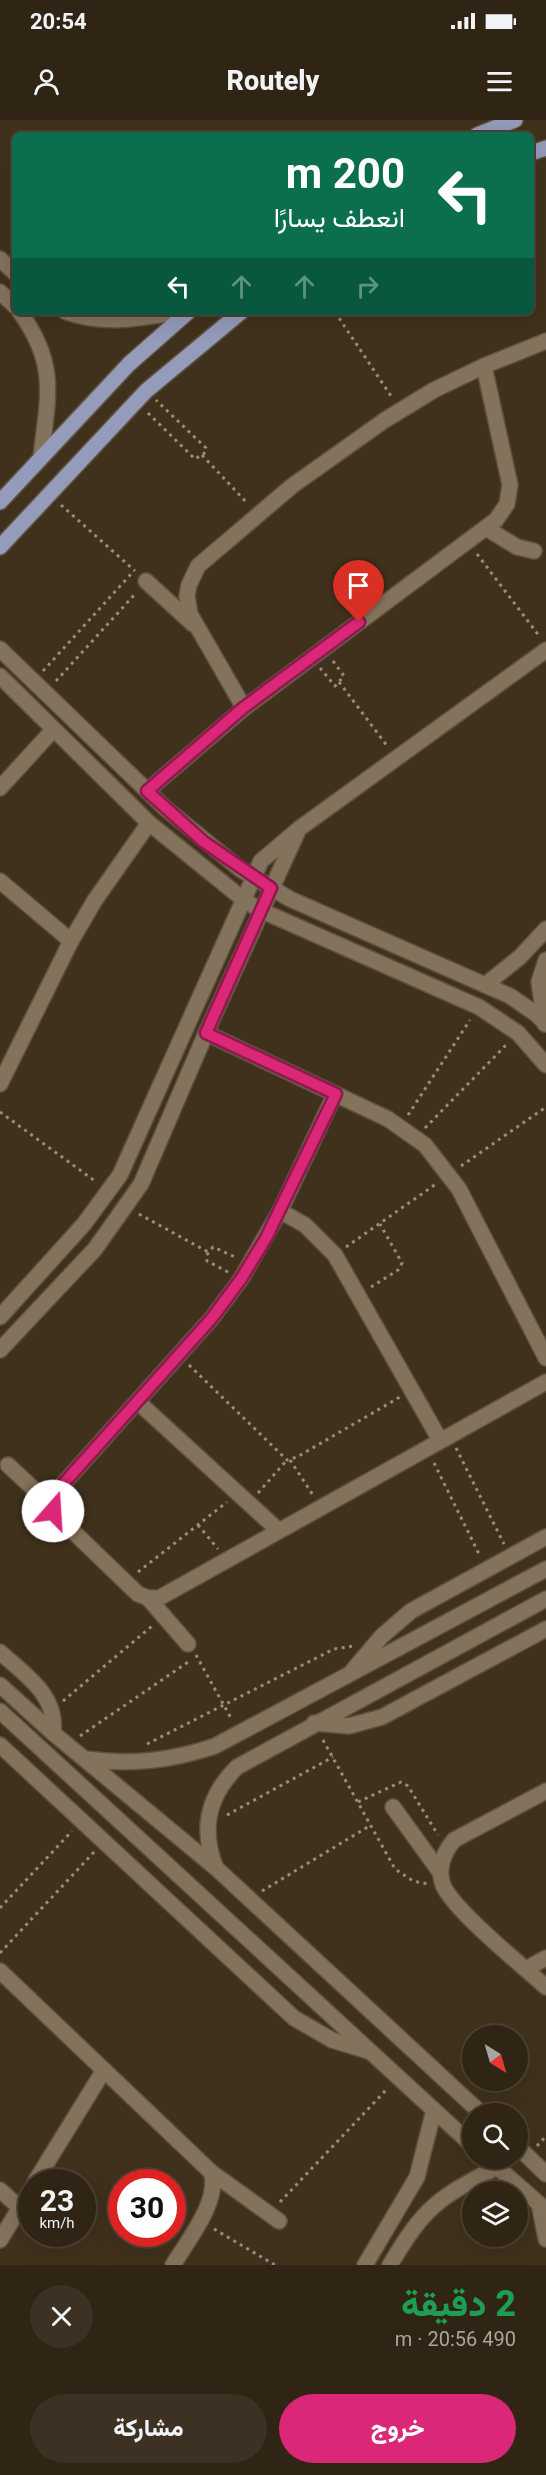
<!DOCTYPE html>
<html lang="ar">
<meta charset="utf-8">
<style>
:root{--surface:#302515;--page:#3c3122;--text:#f1f3f6;--muted:#a8a5a0;--line:#4b4234;--accent:#db2777}
body{margin:0;font-family:Roboto,Vazirmatn,sans-serif;background:var(--page);color:var(--text);direction:rtl;height:100vh;display:flex;flex-direction:column;font-size:22px;white-space:nowrap}
*{box-sizing:border-box;margin:0}
p{font-size:20px;color:var(--muted)}
.icon{flex:none;width:33px;height:33px;fill:none;stroke:currentColor;stroke-width:2;stroke-linecap:round;stroke-linejoin:round}
.map{position:relative;height:2145px;overflow:hidden;direction:ltr}
.sheet{display:flex;flex-direction:column;background:var(--surface);flex:1}
.sheet>*{flex:none}
.banner{position:absolute;left:12px;top:12px;width:522px;height:183px;border-radius:9px;box-shadow:0 6px 24px #0002,0 0 0 2px var(--line);direction:rtl;background:#0b6e4f;color:#fff;overflow:hidden}
.needle{width:39px;rotate:143deg}
.fabs{position:absolute;left:462px;top:1905px;display:grid;gap:12px}
.fabs a{display:grid;place-items:center;width:66px;height:66px;border-radius:50%;background:var(--surface);box-shadow:0 6px 24px #0002,0 0 0 2px var(--line);font-size:30px}
.speed{position:absolute;left:18px;top:2049px;display:flex;gap:12px;font-size:30px;font-weight:700;text-align:center}
.speed>*{display:grid;place-content:center;width:78px;height:78px;border-radius:50%;background:var(--surface);box-shadow:0 6px 24px #0002,0 0 0 2px var(--line);line-height:1}
.speed small{font-size:15px;font-weight:400}
.speed .limit{border:9px solid #d22;background:#fff;color:#111}
.pin{position:absolute;display:grid;place-items:center;width:51px;height:51px;color:#fff;margin:-62px -26px;border-radius:50% 50% 50% 0;rotate:-45deg;box-shadow:0 0 6px #0007}
.pin .icon{rotate:45deg}
.me{position:absolute;width:66px;margin:-33px;rotate:19deg;stroke-linejoin:round;filter:drop-shadow(0 0 4px #0008)}
.turn{display:flex;align-items:center;gap:21px;height:126px;padding:0 30px;font-size:27px}
.turn .icon{width:78px;height:78px;stroke-width:2.5}
.turn b{display:block;font-size:42px;line-height:51px}
.lanes{display:flex;align-items:center;height:57px;padding:0 30px;background:#0003;justify-content:center;gap:30px;direction:ltr}
.lanes .off{opacity:.35}
.round{display:grid;place-items:center;flex:none;width:63px;height:63px;border-radius:32px;background:var(--page)}
.overview{display:flex;align-items:center;justify-content:space-between;height:102px;padding:0 30px}
h1{font-size:36px;font-weight:800;line-height:45px;color:#1e9e55}
.button{display:flex;gap:12px;margin-top:auto;padding:12px 30px}
.button a{flex:1;height:69px;border-radius:36px;background:var(--accent);color:#fff;font-size:24px;font-weight:800;line-height:69px;text-align:center}
.button a+a{background:var(--page);color:var(--text)}
.status{display:flex;justify-content:space-between;align-items:center;height:42px;padding:0 30px;background:var(--surface);direction:ltr}
.status svg{height:16px;fill:currentColor}
header{display:flex;justify-content:space-between;align-items:center;height:78px;padding:0 30px;background:var(--surface);font-size:27px;font-weight:800}
.map>svg:first-child{display:block}
</style>
<div class="status"><b>20:54</b><svg viewBox="0 0 49 12"><path d="M0 12V9h3v3zM5 12V6h3v6zM10 12V3h3v9zM15 12V0h3v12zM26 1h20v11H26zM47 4h2v5h-2z"/></svg></div>
<header><svg class="icon" aria-label="menu" viewBox="0 0 24 24"><path d="M4 6h16M4 12h16M4 18h16"/></svg>Routely<svg class="icon" aria-label="person" viewBox="0 0 24 24"><circle cx="12" cy="8" r="4"/><path d="M4 21q1-7 8-7t8 7"/></svg></header>
<div class="map">
<svg width="546" height="2145" viewBox="0 0 546 2145">
<rect width="100%" height="100%" fill="#40311c"/>
<g fill="none" stroke-linecap="round" stroke-linejoin="round">
<defs>
<g id="minor">
<polyline points="0,139 15,153"/>
<polyline points="0,172 15,186"/>
<path d="M20,192C58,245 48,276 41,337"/>
<path d="M66,192C106,206 140,198 181,192"/>
<polyline points="486,408 517,427 534,431"/>
<polyline points="146,461 193,504"/>
<polyline points="0,529 165,688 240,749 290,779 510,876 536,894 546,904"/>
<polyline points="0,556 149,703 244,780 260,790 479,887 518,913 546,945"/>
<polyline points="244,588 190,494 187,476 189,465 198,446 292,366 385,300 434,270 484,246 546,221"/>
<polyline points="0,668 53,610"/>
<polyline points="147,671 244,588 496,400 507,384 510,365 484,246"/>
<polyline points="0,761 71,821"/>
<polyline points="485,865 520,837 546,809"/>
<polyline points="545,904 539,862 546,840"/>
<polyline points="206,913 388,999 425,1025 459,1069 546,1238"/>
<polyline points="0,964 71,821 95,780 149,703"/>
<polyline points="335,974 280,1091 241,1159 212,1198 56,1372 52,1386 56,1395 138,1474 148,1478 159,1478 546,1262"/>
<polyline points="280,1091 305,1105 335,1135 440,1320"/>
<polyline points="0,1197 84,1104 120,1055 261,741 300,708 546,530"/>
<polyline points="0,1230 95,1129 141,1064 206,913 297,713"/>
<polyline points="138,1282 278,1410"/>
<polyline points="8,1345 52,1386"/>
<polyline points="148,1478 188,1524"/>
<path d="M0,1532C25,1555 58,1575 53,1613"/>
<polyline points="353,1550 382,1516 411,1491 546,1417"/>
<polyline points="0,1565 53,1613 216,1748 482,1994"/>
<polyline points="0,1591 472,2025"/>
<polyline points="314,1603 349,1606 382,1597 546,1509"/>
<polyline points="0,1625 294,1898 332,1920 368,1931"/>
<path d="M86,1639C131,1645 171,1641 215,1626L546,1449"/>
<path d="M546,1671L454,1720C444,1732 438,1746 442,1762C448,1786 524,1847 546,1867"/>
<polyline points="393,1687 440,1752"/>
<path d="M216,1748C200,1709 208,1676 237,1647L546,1479"/>
<polyline points="526,1849 546,1838"/>
<path d="M0,1851L211,2052C221,2080 187,2121 173,2145"/>
<polyline points="518,2027 546,2054"/>
<polyline points="487,2038 546,2090"/>
<polyline points="211,2052 279,2101"/>
<polyline points="35,2062 104,1950"/>
<polyline points="0,2070 19,2087"/>
<polyline points="539,2084 546,2119"/>
<polyline points="0,2120 32,2068"/>
<polyline points="365,2145 417,2057 434,1990"/>
<path d="M390,2145C425,2086 437,2079 497,2047"/>
</g>
<g id="major">
<polyline points="477,15 515,0"/>
<polyline points="531,33 546,28"/>
<polyline points="0,382 129,244 188,192"/>
<polyline points="0,427 146,271 241,192"/>
</g>
</defs>
<use href="#minor" stroke="#5d503d" stroke-width="18"/>
<use href="#major" stroke="#5d503d" stroke-width="18"/>
<g stroke="#988c7b" stroke-width="3" stroke-dasharray="3 4.5" stroke-linecap="butt">
<polyline points="335,192 393,279"/>
<polyline points="148,293 195,339 206,332 206,328 156,280"/>
<polyline points="202,335 248,384"/>
<polyline points="61,385 135,451"/>
<polyline points="477,434 540,517"/>
<polyline points="320,548 335,566 344,556 333,541"/>
<polyline points="43,551 131,454"/>
<polyline points="56,561 136,473"/>
<polyline points="339,562 388,627"/>
<polyline points="0,992 95,1061"/>
<polyline points="408,995 470,900"/>
<polyline points="425,1008 506,925"/>
<polyline points="461,1046 546,987"/>
<polyline points="139,1094 208,1132"/>
<polyline points="346,1127 436,1064"/>
<polyline points="228,1152 207,1141 206,1136 213,1127 235,1137"/>
<polyline points="371,1167 398,1150 402,1143 380,1104"/>
<polyline points="189,1245 287,1340 297,1337 400,1277"/>
<polyline points="456,1328 504,1424"/>
<polyline points="290,1340 313,1375"/>
<polyline points="434,1343 480,1436"/>
<polyline points="258,1373 287,1340"/>
<polyline points="198,1405 218,1429"/>
<polyline points="138,1452 227,1382"/>
<polyline points="196,1535 232,1600"/>
<polyline points="63,1581 152,1506"/>
<polyline points="80,1616 191,1540"/>
<polyline points="323,1620 395,1749 413,1761 428,1764"/>
<polyline points="147,1624 334,1529 354,1526"/>
<polyline points="358,1682 401,1662 408,1666 438,1715"/>
<polyline points="227,1695 333,1637"/>
<polyline points="262,1771 371,1705"/>
<polyline points="0,1788 72,1711"/>
<polyline points="0,1833 94,1732"/>
<polyline points="537,2026 546,2016"/>
<polyline points="280,2082 387,1969"/>
<polyline points="214,2109 275,2145"/>
</g>
<use href="#minor" stroke="#84735c" stroke-width="15"/>
<use href="#major" stroke="#949bbb" stroke-width="15"/>
</g>
<g fill="none" stroke-linecap="round" stroke-linejoin="round">
<defs>
<polyline id="route" points="53,1391 52,1381 56,1372 212,1198 241,1159 266,1118 336,974 206,913 271,768 204,722 147,671 243,588 359,502"/>
</defs>
<use href="#route" stroke="#8e194d" stroke-width="15"/>
<use href="#route" stroke="#db2777" stroke-width="10"/>
</g>
</svg>
<div class="fabs">
<a><svg class="needle" viewBox="-14 -14 28 28"><path d="M0-13l5 13h-10z" fill="#e53935"/><path d="M0 13l5-13h-10z" fill="#a8a5a0"/></svg></a>
<a><svg class="icon" aria-label="search" viewBox="0 0 24 24"><circle cx="10" cy="10" r="6"/><path d="M15 15l6 6"/></svg></a>
<a><svg class="icon" aria-label="layers" viewBox="0 0 24 24"><path d="M12 4l9 5-9 5-9-5zM3 14l9 5 9-5"/></svg></a>
</div>
<div class="speed"><div>23<small>km/h</small></div><div class="limit">30</div></div>
<div class="pin" style="left:359px;top:502px;background:#d93025"><svg class="icon" aria-label="arrive" viewBox="0 0 24 24"><path d="M6 21V4h12l-3 4 3 4H6"/></svg></div>
<svg class="me" style="left:53px;top:1391px" viewBox="-20 -20 40 40"><circle r="19" fill="#fff"/><path d="M0-13L10 11 0 6-10 11z" fill="#db2777"/></svg>
<div class="banner">
<div class="turn"><svg class="icon" aria-label="left" viewBox="0 0 24 24"><path d="M17 20v-9H6M10 6l-5 5 5 5"/></svg><div><b>200 m</b>انعطف يسارًا</div></div>
<div class="lanes"><svg class="icon" aria-label="left" viewBox="0 0 24 24"><path d="M17 20v-9H6M10 6l-5 5 5 5"/></svg><svg class="icon off" aria-label="ahead" viewBox="0 0 24 24"><path d="M12 20V5M6 11l6-6 6 6"/></svg><svg class="icon off" aria-label="ahead" viewBox="0 0 24 24"><path d="M12 20V5M6 11l6-6 6 6"/></svg><svg class="icon off" aria-label="right" viewBox="0 0 24 24"><path d="M7 20v-9h11M14 6l5 5-5 5"/></svg></div>
</div>
</div>
<section class="sheet">
<div class="overview"><div><h1>2 دقيقة</h1><p>490 m · 20:56</p></div><a class="round"><svg class="icon" aria-label="close" viewBox="0 0 24 24"><path d="M6 6l12 12M18 6L6 18"/></svg></a></div>
<div class="button"><a>خروج</a><a>مشاركة</a></div>
</section>
